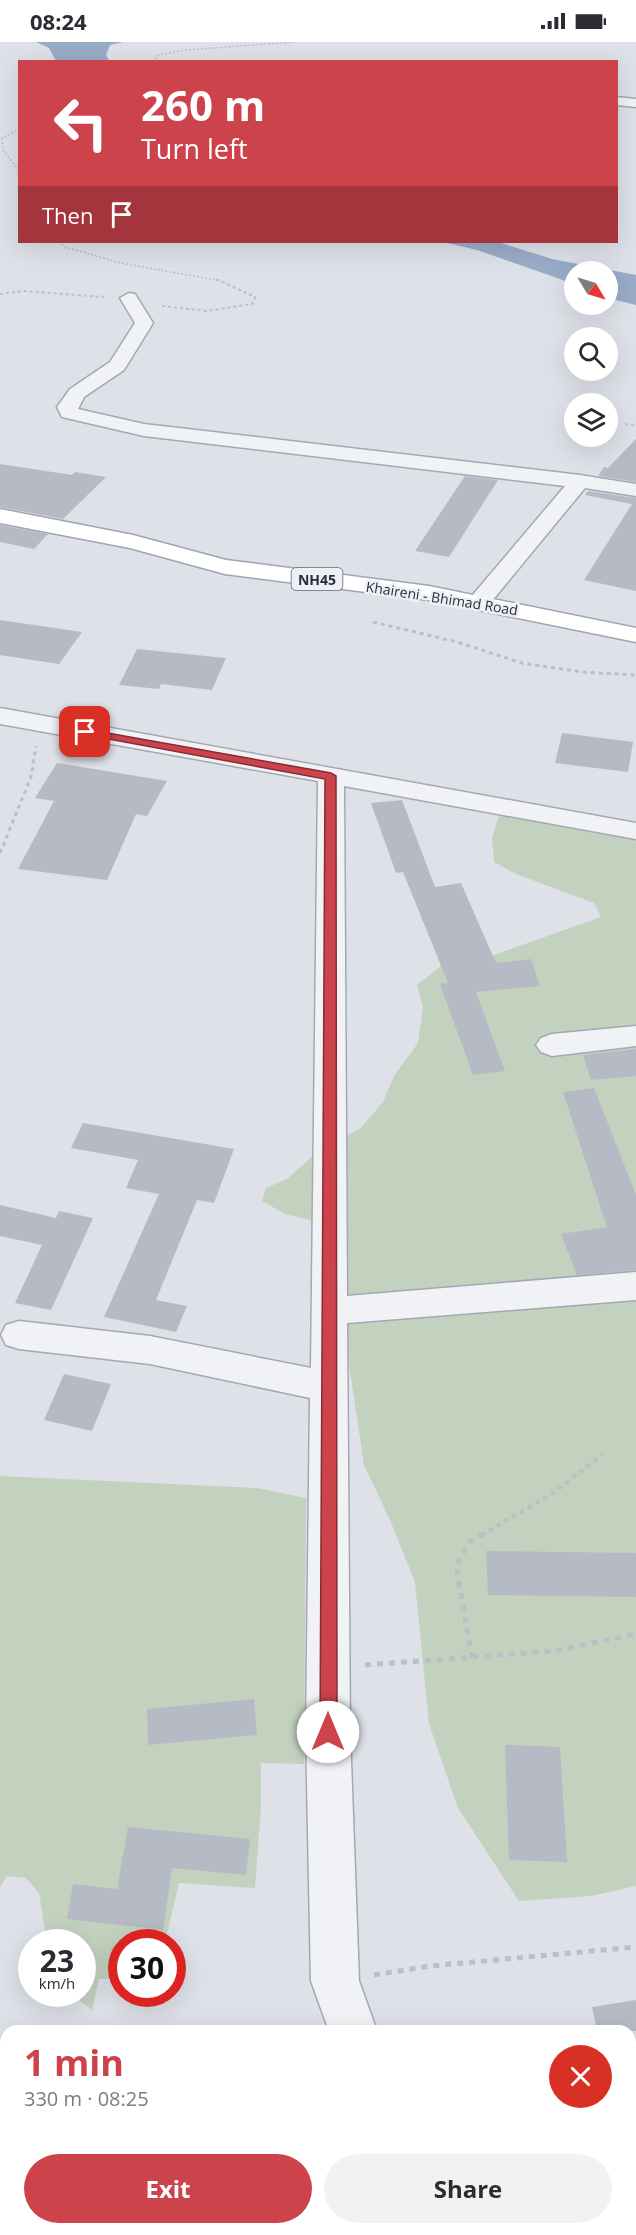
<!DOCTYPE html>
<meta charset="utf-8">
<style>
:root{--surface:#fff;--page:#f2f2f3;--text:#2b2b33;--muted:#7c7c81;--accent:#cd434c}
body{margin:0;font-family:"Open Sans",sans-serif;background:var(--page);color:var(--text);height:100vh;display:flex;flex-direction:column;font-size:22px;white-space:nowrap}
*{box-sizing:border-box;margin:0}
p{font-size:20px;color:var(--muted)}
.icon{flex:none;width:33px;height:33px;fill:none;stroke:currentColor;stroke-width:2;stroke-linecap:round;stroke-linejoin:round}
.map{position:relative;flex:1;overflow:hidden}
.details{position:absolute;left:0px;top:1983px;width:636px;height:210px;display:flex;flex-direction:column;background:var(--surface);border-radius:18px 18px 0 0;box-shadow:0 6px 24px #0002}
.details>*{flex:none}
.hud{position:absolute;left:18px;top:18px;width:600px;height:183px;border-radius:0px;box-shadow:0 6px 24px #0002;background:#cd434c;color:#fff;overflow:hidden}
.needle{width:39px;rotate:128deg}
.buttons{position:absolute;left:564px;top:219px;display:grid;gap:12px}
.buttons a{display:grid;place-items:center;width:54px;height:54px;border-radius:50%;background:var(--surface);box-shadow:0 6px 24px #0002;font-size:30px}
.speed{position:absolute;left:18px;top:1887px;display:flex;gap:12px;font-size:30px;font-weight:700;text-align:center}
.speed>*{display:grid;place-content:center;width:78px;height:78px;border-radius:50%;background:var(--surface);box-shadow:0 6px 24px #0002;line-height:1}
.speed small{font-size:15px;font-weight:400}
.speed .limit{border:9px solid #d22;background:#fff;color:#111}
.pin{position:absolute;display:grid;place-items:center;width:51px;height:51px;color:#fff;margin:-26px;border-radius:12px;box-shadow:0 3px 9px #0006}
.me{position:absolute;width:66px;margin:-33px;rotate:0deg;stroke-linejoin:round;filter:drop-shadow(0 0 4px #0008)}
.turn{display:flex;align-items:center;gap:21px;height:126px;padding:0 24px;font-size:27px}
.turn .icon{width:78px;height:78px;stroke-width:2.5}
.turn b{display:block;font-size:42px;line-height:51px}
.then{display:flex;align-items:center;height:57px;padding:0 24px;background:#0003;gap:12px;font-size:22px}
.round{display:grid;place-items:center;flex:none;width:63px;height:63px;border-radius:32px;background:var(--page)}
.summary{display:flex;align-items:center;justify-content:space-between;height:102px;padding:0 24px}
h1{font-size:36px;font-weight:700;line-height:45px;color:var(--accent)}
.action{display:flex;gap:12px;margin-top:auto;padding:12px 24px}
.action a{flex:1;height:69px;border-radius:36px;background:var(--accent);color:#fff;font-size:24px;font-weight:700;line-height:69px;text-align:center}
.action a+a{background:var(--page);color:var(--text)}
.status{display:flex;justify-content:space-between;align-items:center;height:42px;padding:0 30px;background:var(--surface);direction:ltr}
.status svg{height:16px;fill:currentColor}
.map>svg:first-child{display:block}
</style>
<div class="status"><b>08:24</b><svg viewBox="0 0 49 12"><path d="M0 12V9h3v3zM5 12V6h3v6zM10 12V3h3v9zM15 12V0h3v12zM26 1h20v11H26zM47 4h2v5h-2z"/></svg></div>
<div class="map">
<svg width="636" height="2193" viewBox="0 0 636 2193">
<rect width="100%" height="100%" fill="#dee1e8"/>
<g fill="#c2d2bf">
<polygon points="537,766 636,781 636,1844 591,1854 519,1859 458,1766 429,1682 415,1540 390,1478 364,1423 339,1255 314,1179 285,1172 262,1159 266,1146 287,1137 315,1112 361,1086 383,1060 394,1034 418,1001 423,966 417,943 447,919 488,915 601,875 594,861 516,832 494,820 492,796 499,774"/>
<polygon points="0,1434 257,1446 306,1456 304,1722 261,1721 261,1765 255,1846 179,1841 165,1900 122,1900 121,1936 99,1937 92,1968 71,1952 82,1952 82,1900 51,1900 46,1894 39,1851 26,1836 7,1834 0,1845"/>
</g>
<g fill="#99acc8">
<polygon points="36,0 123,0 110,3 106,13 110,20 56,19 49,6"/>
<polygon points="443,200 498,200 552,217 636,233 636,263 608,256 608,230 574,230 574,242 477,208"/>
</g>
<g fill="#b6bac4">
<polygon points="636,397 636,440 598,434 604,425 608,426"/>
<polygon points="0,422 72,433 75,430 106,435 63,477 0,465"/>
<polygon points="465,434 498,438 449,515 415,509"/>
<polygon points="588,449 636,456 636,549 584,538 632,462 585,453"/>
<polygon points="0,483 48,492 34,507 0,500"/>
<polygon points="0,578 82,590 59,622 0,613"/>
<polygon points="137,607 226,616 212,648 161,642 159,647 119,643"/>
<polygon points="562,691 633,700 628,730 555,721"/>
<polygon points="57,721 167,739 147,774 136,772 107,838 18,827 54,759 35,756"/>
<polygon points="402,758 435,845 461,841 496,921 531,917 540,944 476,950 505,1029 473,1033 440,942 448,941 403,830 396,831 371,761"/>
<polygon points="636,1007 636,1034 591,1038 583,1013"/>
<polygon points="594,1046 636,1153 636,1228 577,1233 561,1192 607,1185 563,1050"/>
<polygon points="83,1081 234,1107 214,1161 197,1158 156,1258 187,1264 176,1290 104,1275 159,1152 126,1146 138,1118 71,1106"/>
<polygon points="0,1163 56,1176 59,1169 93,1176 51,1268 15,1261 42,1203 0,1194"/>
<polygon points="64,1332 111,1342 92,1389 44,1378"/>
<polygon points="486,1509 636,1511 636,1555 488,1553"/>
<polygon points="254,1657 257,1693 148,1703 147,1667"/>
<polygon points="505,1703 560,1705 567,1820 509,1818"/>
<polygon points="128,1785 250,1797 246,1833 172,1826 163,1888 67,1877 73,1842 117,1847"/>
<polygon points="636,1958 636,1989 597,1989 592,1965"/>
</g>
<g fill="none" stroke-linecap="round" stroke-linejoin="round">
<defs>
<g id="minor">
<polygon points="616,55 636,57 636,65 616,63"/>
<polygon points="129,251 135,252 153,281 124,328 84,355 78,367 144,382 580,433 636,442 636,454 585,446 487,565 471,565 467,560 471,555 565,444 144,394 62,375 57,365 70,347 110,320 135,281 120,256"/>
<polygon points="0,666 636,781 636,797 344,744 347,1254 636,1230 636,1258 347,1281 350,1690 359,1939 377,1989 329,1989 311,1939 306,1690 310,1356 150,1322 19,1307 6,1303 1,1293 6,1283 19,1279 150,1294 311,1326 318,739 0,682"/>
<polygon points="636,984 636,1004 552,1014 541,1010 536,1003 541,996 552,992"/>
<polygon points="394,2187 446,2187 447,2193 395,2193"/>
</g>
<polygon id="major" points="0,467 133,493 226,518 429,544 636,586 636,600 429,558 225,532 130,506 0,481"/>
</defs>
<use href="#minor" stroke="#a4a8b2" stroke-width="3"/>
<use href="#major" stroke="#9ea4b3" stroke-width="3"/>
<g stroke="#bdbfc6" stroke-width="1.5" stroke-dasharray="2 2" stroke-linecap="butt">
<polyline points="152,20 159,13 186,8 296,0"/>
<polyline points="20,87 2,96 3,108 18,127 20,160"/>
<polyline points="58,200 65,205 121,221 221,239"/>
</g>
<g stroke="#bdbfc6" stroke-width="2" stroke-dasharray="3 3" stroke-linecap="butt">
<polyline points="0,252 23,249 104,255"/>
<polyline points="162,264 207,269 252,262 255,255 216,237"/>
<polyline points="625,382 636,384"/>
</g>
<g stroke="#bdbfc6" stroke-width="3" stroke-dasharray="4 4" stroke-linecap="butt">
<polyline points="373,580 457,600 522,621 582,630 636,633"/>
<polyline points="0,811 31,735 36,704"/>
</g>
<polyline stroke="#bdbfc6" stroke-width="4" stroke-dasharray="4.5 4.5" stroke-linecap="butt" points="481,1493 552,1452 603,1412"/>
<g stroke="#bdbfc6" stroke-width="5" stroke-dasharray="6 6" stroke-linecap="butt">
<polyline points="472,1616 456,1524 469,1500 483,1492"/>
<polyline points="365,1623 555,1609 636,1592"/>
<polyline points="374,1933 430,1924 636,1905"/>
</g>
<use href="#minor" fill="#f1f2f6" fill-rule="evenodd"/>
<use href="#major" fill="#fff" fill-rule="evenodd"/>
</g>
<polygon fill="#cd434c" stroke="#852c31" stroke-width="1.5" points="85,687 331,731 336,734 337,1690 335,1696 328,1698 322,1696 320,1690 325,737 81,692 81,688"/>
<g text-anchor="middle" dominant-baseline="central" stroke-width="5" stroke-linejoin="round" paint-order="stroke">
<rect fill="#eef0f5" stroke="#636875" stroke-width="1.5" x="291.5" y="526" width="51" height="22" rx="4.5"/>
<g font-size="14" font-weight="bold" fill="#282e3e">
<text x="317" y="537">NH45</text>
</g>
<g font-size="14" fill="#282e3e" stroke="#eef0f5">
<text transform="translate(442 556) rotate(9)">Khaireni - Bhimad Road</text>
</g>
</g>
</svg>
<div class="buttons">
<a><svg class="needle" viewBox="-14 -14 28 28"><path d="M0-13l5 13h-10z" fill="#e53935"/><path d="M0 13l5-13h-10z" fill="#7c7c81"/></svg></a>
<a><svg class="icon" aria-label="search" viewBox="0 0 24 24"><circle cx="10" cy="10" r="6"/><path d="M15 15l6 6"/></svg></a>
<a><svg class="icon" aria-label="layers" viewBox="0 0 24 24"><path d="M12 4l9 5-9 5-9-5zM3 14l9 5 9-5"/></svg></a>
</div>
<div class="speed"><div>23<small>km/h</small></div><div class="limit">30</div></div>
<div class="pin" style="left:85px;top:690px;background:#d93025"><svg class="icon" aria-label="arrive" viewBox="0 0 24 24"><path d="M6 21V4h12l-3 4 3 4H6"/></svg></div>
<svg class="me" style="left:328px;top:1690px" viewBox="-20 -20 40 40"><circle r="19" fill="#fff"/><path d="M0-13L10 11 0 6-10 11z" fill="#cd434c"/></svg>
<div class="hud">
<div class="turn"><svg class="icon" aria-label="left" viewBox="0 0 24 24"><path d="M17 20v-9H6M10 6l-5 5 5 5"/></svg><div><b>260 m</b>Turn left</div></div>
<div class="then">Then<svg class="icon" aria-label="arrive" viewBox="0 0 24 24"><path d="M6 21V4h12l-3 4 3 4H6"/></svg></div>
</div>
<section class="details">
<div class="summary"><div><h1>1 min</h1><p>330 m · 08:25</p></div><a class="round" style="background:#d93025;color:#fff"><svg class="icon" aria-label="close" viewBox="0 0 24 24"><path d="M6 6l12 12M18 6L6 18"/></svg></a></div>
<div class="action"><a>Exit</a><a>Share</a></div>
</section>
</div>
